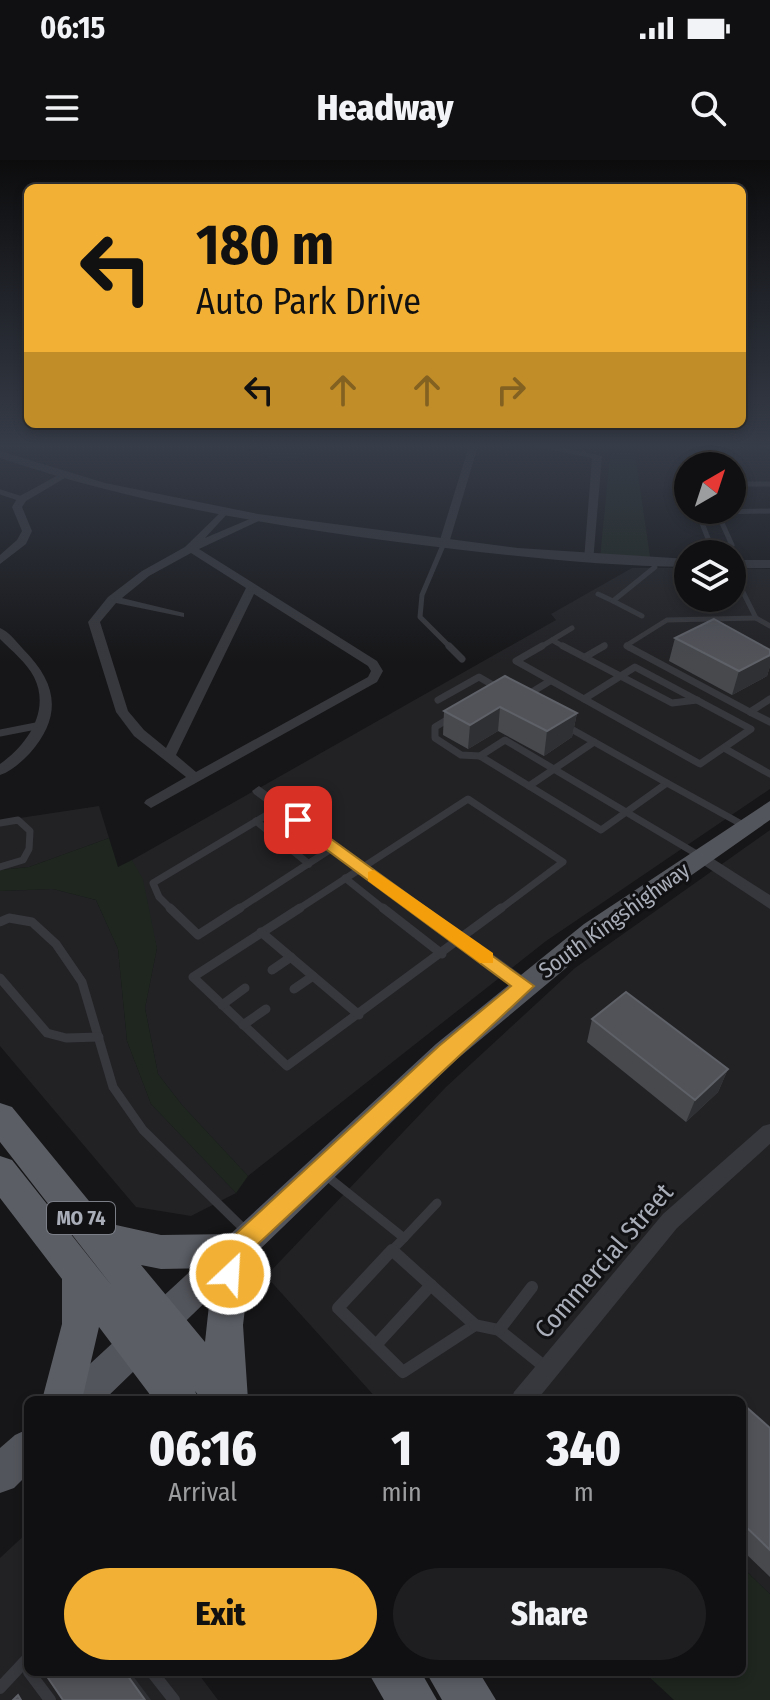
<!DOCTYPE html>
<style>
:root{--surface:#101012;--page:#1e1e20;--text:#f1f3f6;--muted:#9c9d9f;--line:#303032;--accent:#f2b134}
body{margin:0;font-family:"Fira Sans Condensed",sans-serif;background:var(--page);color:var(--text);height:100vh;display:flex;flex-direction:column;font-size:30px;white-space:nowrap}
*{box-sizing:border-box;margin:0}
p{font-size:26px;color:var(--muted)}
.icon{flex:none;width:44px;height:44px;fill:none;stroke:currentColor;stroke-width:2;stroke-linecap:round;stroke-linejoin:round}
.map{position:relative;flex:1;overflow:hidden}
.side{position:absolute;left:24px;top:1236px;width:722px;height:280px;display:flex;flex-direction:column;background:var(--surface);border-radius:12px;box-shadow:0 4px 12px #0003,0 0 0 2px var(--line)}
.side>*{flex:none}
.banner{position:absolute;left:24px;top:24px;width:722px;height:244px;border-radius:12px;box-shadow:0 4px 12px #0003,0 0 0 2px var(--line);background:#f2b134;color:#111;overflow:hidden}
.needle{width:52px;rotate:39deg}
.tools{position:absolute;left:674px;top:292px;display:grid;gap:16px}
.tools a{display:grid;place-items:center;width:72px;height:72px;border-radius:50%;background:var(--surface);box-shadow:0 4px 12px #0003,0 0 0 2px var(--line);font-size:40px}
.pin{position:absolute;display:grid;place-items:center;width:68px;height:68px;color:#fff;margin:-34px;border-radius:16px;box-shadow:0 4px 12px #0006}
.me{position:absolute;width:88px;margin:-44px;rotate:25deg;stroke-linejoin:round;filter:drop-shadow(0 0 6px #0008)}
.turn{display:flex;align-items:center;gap:28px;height:168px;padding:0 40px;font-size:36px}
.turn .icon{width:104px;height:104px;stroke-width:2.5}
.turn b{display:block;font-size:56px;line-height:68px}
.lanes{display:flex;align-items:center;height:76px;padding:0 40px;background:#0003;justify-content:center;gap:40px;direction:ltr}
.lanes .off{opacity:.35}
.eta{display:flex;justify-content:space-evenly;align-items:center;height:136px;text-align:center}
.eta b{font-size:48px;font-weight:800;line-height:56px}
.button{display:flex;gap:16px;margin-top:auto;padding:16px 40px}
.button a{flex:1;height:92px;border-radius:48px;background:var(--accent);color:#111;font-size:32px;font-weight:800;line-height:92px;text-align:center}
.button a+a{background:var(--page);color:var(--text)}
.status{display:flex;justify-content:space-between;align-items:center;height:56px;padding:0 40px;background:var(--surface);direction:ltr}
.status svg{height:22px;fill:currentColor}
header{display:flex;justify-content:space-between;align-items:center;height:104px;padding:0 40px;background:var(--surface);font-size:36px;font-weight:800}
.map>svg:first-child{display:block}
</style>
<div class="status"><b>06:15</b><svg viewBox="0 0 49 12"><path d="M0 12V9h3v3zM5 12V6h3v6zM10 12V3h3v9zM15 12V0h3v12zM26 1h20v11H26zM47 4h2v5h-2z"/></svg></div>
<header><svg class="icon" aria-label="menu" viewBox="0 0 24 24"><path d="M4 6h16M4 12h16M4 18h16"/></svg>Headway<svg class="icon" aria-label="search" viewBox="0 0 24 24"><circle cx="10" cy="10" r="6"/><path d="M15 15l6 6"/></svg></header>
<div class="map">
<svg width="770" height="1540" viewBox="0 0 770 1540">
<rect width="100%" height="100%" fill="#161618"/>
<g fill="#222225">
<polygon points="632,408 688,408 688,438 732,438 732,408 770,409 770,629 546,781 248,1016 182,945 158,914 145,848 157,788 132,700 556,460 551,454"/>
<polygon points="99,646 109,678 29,707 0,710 0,661"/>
<polygon points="770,670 770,1434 742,1407 742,1240 378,1240 266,1116 446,927 575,808"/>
<polygon points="53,729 96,740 118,789 127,881 151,944 236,1033 191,1056 136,1047 0,886 0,731"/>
<polygon points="28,1372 28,1512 197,1512 218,1540 0,1540 0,1398"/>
</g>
<g fill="#1e261f">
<path d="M254,286H321C301,301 272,308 254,286Z"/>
<polygon points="611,286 634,286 650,397 600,398"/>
<polygon points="109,678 118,707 132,700 143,719 157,788 145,848 158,914 182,945 248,1016 236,1033 151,944 127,881 118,789 96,740 53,729 0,731 0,710 29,707"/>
<polygon points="742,1407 770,1434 770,1540 674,1540 644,1512 742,1512"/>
</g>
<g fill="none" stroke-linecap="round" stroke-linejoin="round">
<g stroke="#37383d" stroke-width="5">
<polyline points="732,324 770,324"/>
<polyline points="0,332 22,339"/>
<polyline points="697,350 714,394"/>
<polyline points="697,351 717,352 732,385 710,385"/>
<polyline points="717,352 770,351"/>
<polyline points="444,383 422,435 420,457 451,488"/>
<polyline points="732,410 756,458 770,466"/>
<polyline points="598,434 613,441"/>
<polyline points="642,456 613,441 655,407 654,403"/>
<polyline points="552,480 566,488"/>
<polyline points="539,488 572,468"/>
<polyline points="601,488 605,485"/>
<polyline points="629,488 627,485 667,460 756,458"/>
</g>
<g stroke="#37383d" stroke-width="7">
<polyline points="449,486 462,499"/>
<polyline points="542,486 516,501 584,539"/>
<polyline points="563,486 672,543 697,540"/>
<polyline points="627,486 750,552 770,539"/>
<polyline points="585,497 604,486"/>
<polygon points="635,507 751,569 700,604 584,539"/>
<polyline points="532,532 550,521"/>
<polyline points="438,540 479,517 498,528"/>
<polyline points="750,552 770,562"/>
<polyline points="450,558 435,567 435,578 461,595 480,596 601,670 667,623 745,666"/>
<polyline points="566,566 667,623"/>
<polyline points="0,573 41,565"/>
<polyline points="724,588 770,614"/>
<polyline points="480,596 505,580 700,696"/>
<polyline points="529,626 594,582"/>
<polyline points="256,661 309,704"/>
<polyline points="0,663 18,660 30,671 29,689 23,700 0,707"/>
<polyline points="345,718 385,750"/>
<polyline points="172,750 159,737 153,723 280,647"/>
<polyline points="237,750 334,687"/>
<polyline points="297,750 468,639 563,702 499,750"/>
</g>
<g stroke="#37383d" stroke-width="9">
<polyline points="170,748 198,775 240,748"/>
<polyline points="300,748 193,817 287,906 501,748"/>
<polyline points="383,748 442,794"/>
<polyline points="0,762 9,758 32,762 56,784 82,822 113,927 143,970 247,1072"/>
<polyline points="261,772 359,855"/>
<polyline points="272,810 291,797"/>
<polyline points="0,818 47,873 66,878 99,877"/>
<polyline points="294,829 313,816"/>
<polyline points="222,845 245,828"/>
<polyline points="243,865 266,849"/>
<polyline points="323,1013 404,1078 390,1092"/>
<polyline points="404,1078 437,1043"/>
</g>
<g stroke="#37383d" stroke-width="12">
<polyline points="392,1090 338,1148 403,1212 475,1165 393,1091"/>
<polyline points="475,1165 499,1170 545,1207"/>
<polyline points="499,1170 532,1127"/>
<polyline points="376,1185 431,1125"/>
<polyline points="29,1512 50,1540"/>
<polyline points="152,1512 174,1540"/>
<polyline points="0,1528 28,1498"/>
</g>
<g fill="#37383d" fill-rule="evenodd">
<polygon points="469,286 478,286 449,383 440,385 439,383"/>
<polygon points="531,286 555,286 602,296 593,402 584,400 592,298"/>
<polygon points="62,313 70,315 26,341 22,347 32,371 26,384 0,404 0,395 17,380 22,371 12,347 18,337"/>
<path d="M224,349L229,352L205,378L252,358L261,360L199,389L377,501L383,511L377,522L151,648L144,643L146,640L186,617L134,576L116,552L88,462L108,437L142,411L185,387ZM191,393L246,428L166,588L144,570L128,551L100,462L116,443L184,457V453L122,438L149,416ZM254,434L368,506L371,511L368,517L196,612L176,595Z"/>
<path d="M0,468C9,472 16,481 23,489C57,523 63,555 30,593C21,602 12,611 0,615V604C27,585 51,551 34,517C26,502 12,491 0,479Z"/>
<polygon points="259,626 530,821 532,826 530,831 518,831 254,634 252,631"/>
<polygon points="701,691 770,735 770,749 696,700 694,696"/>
<polygon points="770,964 770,984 677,1068 537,1240 511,1240 514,1232 663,1054 763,966"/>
</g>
<g fill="#37383d" fill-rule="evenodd">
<path d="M0,291L105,323L258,354L518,388L688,399V407C591,406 494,394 398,382C262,364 129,342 0,298Z"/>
<rect x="732" y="400" width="38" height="8"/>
</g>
<g fill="#53555c" fill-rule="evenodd">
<polygon points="770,641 770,660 602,778 456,900 104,1240 60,1240 65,1227 436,884 584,764"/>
<polygon points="28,1269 28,1314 14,1328 0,1333 0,1288 15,1275"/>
</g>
<g fill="#5b5e65" fill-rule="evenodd">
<path d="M0,943L12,947L107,1063L161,1075L234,1074L247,1079L252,1091L243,1165L248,1240H202L195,1231L199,1240H154L99,1167L82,1240H42L62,1164V1119L0,1038V996L12,1000L112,1126L0,982ZM141,1105L161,1109L213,1108L205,1182Z"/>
<polygon points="368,1512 421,1512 437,1540 384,1540"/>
<polygon points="426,1512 479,1512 496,1540 442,1540"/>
</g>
</g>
<g fill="#47494d">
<polygon points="675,478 770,490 770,506 767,516 732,535 669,501"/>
<polygon points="505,516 577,553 572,577 544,596 498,571 468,589 443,575 444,551"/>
<polygon points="592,859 728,909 718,932 686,962 587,882"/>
<polygon points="742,1248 770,1268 770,1417 742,1390"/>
</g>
<g fill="#2f3033">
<polygon points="770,495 770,506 767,516 732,535 739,511"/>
<polygon points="500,547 498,571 468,589 470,565"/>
<polygon points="577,553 572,577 544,596 547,571"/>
<polygon points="728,909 718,932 686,962 695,940"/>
<polygon points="125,1512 130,1512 151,1540 145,1540"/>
</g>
<g fill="#525359" stroke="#5f6168" stroke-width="2">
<polygon points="714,459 770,490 770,495 739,511 675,478"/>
<polygon points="505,516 577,553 547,571 500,547 470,565 444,551"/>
<polygon points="626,832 728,909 695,940 592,859"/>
<polygon points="744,1245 770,1268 770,1390 742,1363 742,1248"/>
<polygon points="44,1512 125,1512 145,1540 63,1540"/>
<polygon points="18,1535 21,1540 13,1540"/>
</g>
<linearGradient id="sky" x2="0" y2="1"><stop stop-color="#0c0c0d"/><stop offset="0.57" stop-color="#363c48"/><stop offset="1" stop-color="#363c48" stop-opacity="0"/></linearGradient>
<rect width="770" height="502" fill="url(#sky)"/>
<polygon fill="#f2b134" stroke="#9d7322" stroke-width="2" points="298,655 534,826 245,1096 238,1122 230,1125 221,1122 218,1114 226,1083 439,886 511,826 292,664 290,660"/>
<polygon fill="#f59e0b" points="374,710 493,793 493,803 480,803 368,721 368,712"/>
<g text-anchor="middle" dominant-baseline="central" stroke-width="6" stroke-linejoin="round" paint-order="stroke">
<rect fill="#111113" stroke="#7b7e86" stroke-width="2" x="47" y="1042" width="68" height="32" rx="6"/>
<g font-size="20" font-weight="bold" fill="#a8adb8">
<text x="81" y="1058">MO 74</text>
</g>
<g font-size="22" fill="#a8adb8" stroke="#111113">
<text transform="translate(614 760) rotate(-36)">South Kingshighway</text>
</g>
<g font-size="26" fill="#a8adb8" stroke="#111113">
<text transform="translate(604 1101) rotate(-49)">Commercial Street</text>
</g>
</g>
</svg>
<div class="tools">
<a><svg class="needle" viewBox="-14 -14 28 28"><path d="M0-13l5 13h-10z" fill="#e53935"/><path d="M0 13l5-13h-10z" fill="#9c9d9f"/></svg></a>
<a><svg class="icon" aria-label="layers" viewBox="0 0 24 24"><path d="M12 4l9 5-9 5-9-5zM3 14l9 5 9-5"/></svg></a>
</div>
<div class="pin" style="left:298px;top:660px;background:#d93025"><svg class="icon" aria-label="arrive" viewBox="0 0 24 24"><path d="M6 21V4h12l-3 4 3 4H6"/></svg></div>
<svg class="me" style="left:230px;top:1114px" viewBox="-20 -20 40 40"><circle r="17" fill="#f2b134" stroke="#fff" stroke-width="3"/><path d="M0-11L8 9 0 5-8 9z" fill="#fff"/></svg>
<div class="banner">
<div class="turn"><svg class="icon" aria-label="left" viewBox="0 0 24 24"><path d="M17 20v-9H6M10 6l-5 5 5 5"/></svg><div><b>180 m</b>Auto Park Drive</div></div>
<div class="lanes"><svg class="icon" aria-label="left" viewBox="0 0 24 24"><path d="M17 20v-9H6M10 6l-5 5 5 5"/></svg><svg class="icon off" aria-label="ahead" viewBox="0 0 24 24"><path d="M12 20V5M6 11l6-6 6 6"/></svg><svg class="icon off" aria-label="ahead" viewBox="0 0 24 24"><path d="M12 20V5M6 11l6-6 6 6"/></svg><svg class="icon off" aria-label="right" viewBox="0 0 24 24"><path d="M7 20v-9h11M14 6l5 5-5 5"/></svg></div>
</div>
<section class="side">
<div class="eta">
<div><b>06:16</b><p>Arrival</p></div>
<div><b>1</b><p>min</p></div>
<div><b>340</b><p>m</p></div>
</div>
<div class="button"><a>Exit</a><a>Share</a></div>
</section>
</div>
